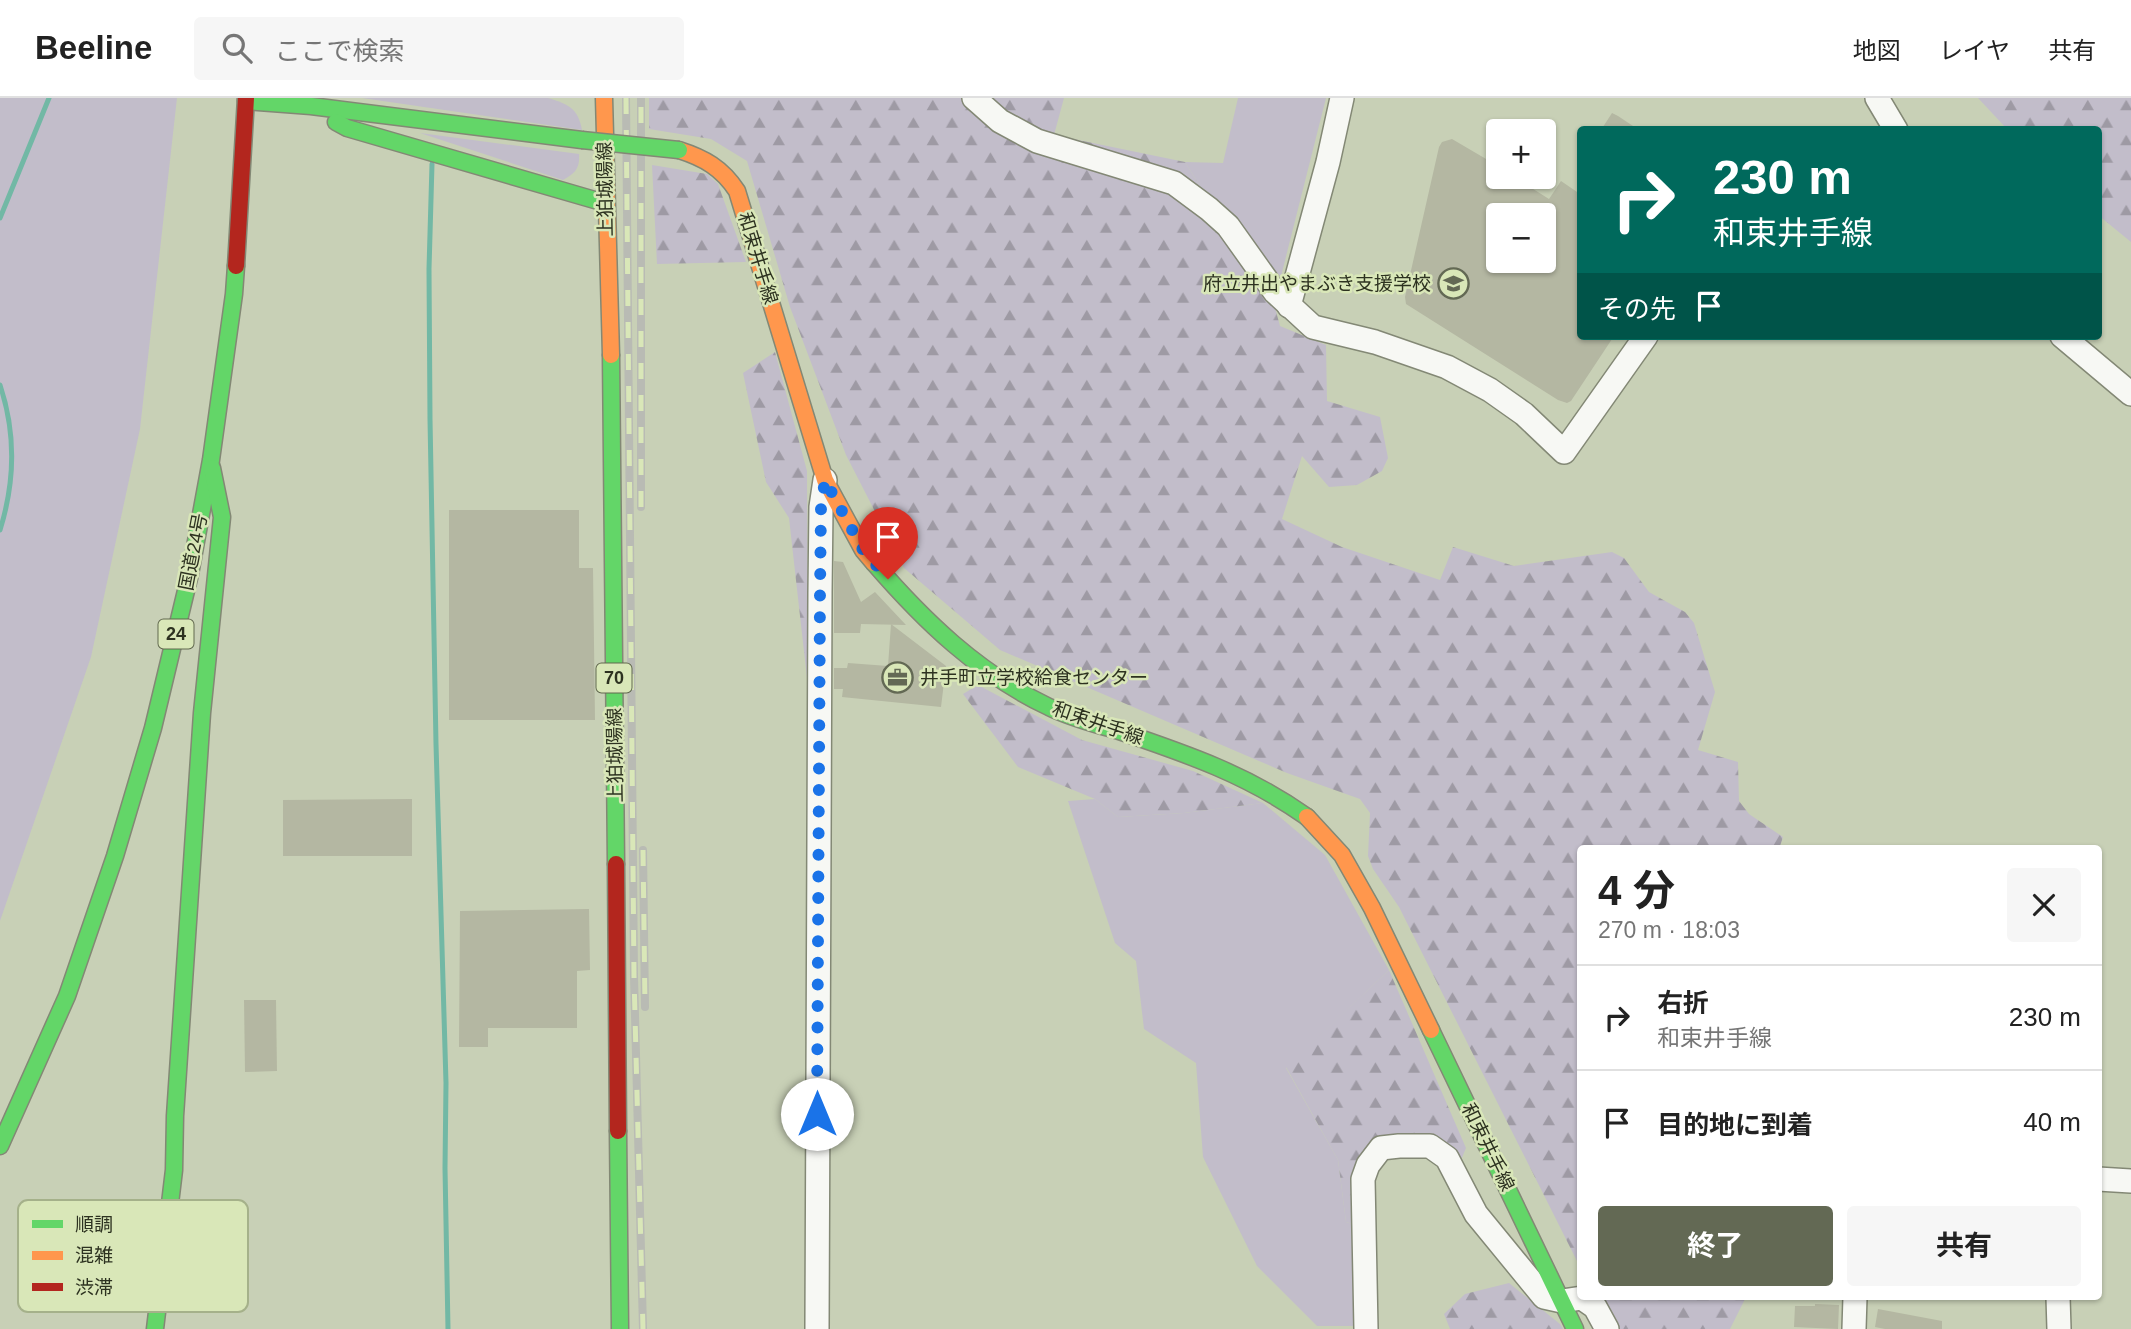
<!DOCTYPE html>
<html lang="ja">
<meta charset="utf-8">
<style>
:root{--surface:#fff;--page:#f6f6f6;--text:#222;--muted:#767676;--line:#e0e0e0;--accent:#636954}
body{margin:0;font-family:Helvetica,"Noto Sans JP",sans-serif;background:var(--page);color:var(--text);height:100vh;display:flex;flex-direction:column;font-size:26px;white-space:nowrap}
*{box-sizing:border-box;margin:0}
p{font-size:23px;color:var(--muted)}
.icon{flex:none;width:38px;height:38px;fill:none;stroke:currentColor;stroke-width:2;stroke-linecap:round;stroke-linejoin:round}
.map{position:relative;flex:1;overflow:hidden}
.details{position:absolute;left:1577px;top:747px;width:525px;height:455px;display:flex;flex-direction:column;background:var(--surface);border-radius:7px;box-shadow:0 2px 5px #0004}
.details>*{flex:none}
.guide{position:absolute;left:1577px;top:28px;width:525px;height:214px;border-radius:7px;box-shadow:0 2px 5px #0004;background:#00695c;color:#fff;overflow:hidden}
.controls{position:absolute;left:1486px;top:21px;display:grid;gap:14px}
.controls a{display:grid;place-items:center;width:70px;height:70px;border-radius:7px;background:var(--surface);box-shadow:0 2px 5px #0004;font-size:35px}
.pin{position:absolute;display:grid;place-items:center;width:60px;height:60px;color:#fff;margin:-72px -30px;border-radius:50% 50% 50% 0;rotate:-45deg;box-shadow:0 0 7px #0007}
.pin .icon{rotate:45deg}
.me{position:absolute;width:77px;margin:-38px;rotate:0deg;stroke-linejoin:round;filter:drop-shadow(0 0 5px #0008)}
.turn{display:flex;align-items:center;gap:24px;height:147px;padding:0 21px;font-size:32px}
.turn .icon{width:91px;height:91px;stroke-width:2.5}
.turn b{display:block;font-size:49px;line-height:60px}
.then{display:flex;align-items:center;height:66px;padding:0 21px;background:#0003;gap:14px;font-size:26px}
.round{display:grid;place-items:center;flex:none;width:74px;height:74px;border-radius:7px;background:var(--page)}
.headline{display:flex;align-items:center;justify-content:space-between;height:119px;padding:0 21px}
h1{font-size:42px;font-weight:700;line-height:52px}
.button{display:flex;gap:14px;margin-top:auto;padding:14px 21px}
.button a{flex:1;height:80px;border-radius:7px;background:var(--accent);color:#fff;font-size:28px;font-weight:700;line-height:80px;text-align:center}
.button a+a{background:var(--page);color:var(--text)}
ul{padding:0;list-style:none}
li{display:flex;align-items:center;gap:21px;height:105px;padding:0 21px;border-top:2px solid var(--line)}
li div{flex:1}
li b{display:block;font-size:26px}
li em{font-style:normal}
header{display:flex;align-items:center;gap:42px;box-sizing:border-box;height:98px;padding:0 35px;background:var(--surface);border-bottom:2px solid var(--line)}
header strong{font-size:33px}
nav{display:flex;gap:38px;margin-inline-start:auto;font-size:24px}
.search{width:490px;height:63px;background:var(--page);display:flex;align-items:center;gap:18px;box-sizing:border-box;padding:0 24px;border-radius:7px;color:var(--muted);font-size:26px}
.map>svg:first-child{display:block}
</style>
<header>
<strong>Beeline</strong>
<div class="search"><svg class="icon" aria-label="search" viewBox="0 0 24 24"><circle cx="10" cy="10" r="6"/><path d="M15 15l6 6"/></svg>ここで検索</div>
<nav><a>地図</a><a>レイヤ</a><a>共有</a></nav>
</header>
<div class="map">
<svg width="2131" height="1231" viewBox="0 0 2131 1231">
<defs>
<pattern id="forest-firs" width="22" height="20" patternUnits="userSpaceOnUse" patternTransform="scale(1.75)"><rect width="22" height="20" fill="#c2bdca"/><path d="M5 1l3.5 6h-7zM16 11l3.5 6h-7z" fill="#9e9aa4"/></pattern>
</defs>
<rect width="100%" height="100%" fill="#c8d0b6"/>
<g fill="#c2bdca">
<polygon points="0,0 177,0 140,331 91,559 0,823"/>
<path d="M362,0H548C568,6 578,10 582,32Z"/>
<polygon points="1238,0 1326,0 1274,206 1185,64 1223,65"/>
<path d="M420,35L579,56C580,71 575,75 563,82Z"/>
<polygon points="1095,701 1118,719 1184,715 1263,705 1325,757 1389,872 1286,970 1338,1062 1346,1124 1358,1128 1358,1228 1317,1228 1257,1168 1203,1059 1196,965 1144,931 1136,863 1115,845 1068,703"/>
</g>
<g fill="url(#forest-firs)">
<polygon points="649,0 1064,0 1054,37 1185,64 1274,206 1280,228 1326,247 1327,303 1380,319 1388,360 1382,373 1357,387 1329,389 1302,358 1282,421 1342,449 1440,482 1453,449 1514,468 1612,454 1624,460 1649,494 1685,514 1694,525 1715,594 1698,652 1738,664 1739,703 1749,716 1783,739 1779,751 1580,751 1580,1169 1399,809 1373,771 1368,758 1370,715 1360,701 1287,675 1000,552 904,470 846,357 790,209 747,63 711,41 649,31"/>
<polygon points="1978,0 2131,0 2131,144 2098,117 2098,32 2007,31"/>
<polygon points="652,67 707,76 718,86 746,164 657,166"/>
<polygon points="775,254 807,373 808,589 789,420 766,384 743,275"/>
<polygon points="978,587 1082,642 1193,673 1263,705 1184,715 1118,719 1095,701 1018,669 963,596"/>
<polygon points="1389,872 1466,1050 1461,1062 1380,1044 1358,1128 1346,1124 1338,1062 1286,969"/>
<polygon points="1509,1185 1560,1226 1563,1231 1450,1231 1444,1216 1465,1196"/>
<polygon points="1595,1199 1746,1199 1730,1231 1611,1231"/>
</g>
<g fill="none" stroke-linecap="round" stroke-linejoin="round">
<g stroke="#72b8a5" stroke-width="5">
<polyline points="432,66 429,171 430,321 436,646 446,985 445,1070 448,1231"/>
<polyline points="0,120 49,0"/>
<path d="M0,287C16,335 15,384 0,432"/>
</g>
</g>
<g fill="#b4b7a2" fill-rule="evenodd">
<polygon points="1612,15 1618,18 1639,32 1601,32"/>
<path d="M1452,41L1498,68V79H1514L1549,101L1561,83L1580,96V238H1614L1571,303L1567,305L1558,302L1406,206L1405,199L1439,49L1442,44ZM1498,117H1544V163H1498Z"/>
<polygon points="449,412 579,412 579,470 593,470 595,622 449,622"/>
<polygon points="834,463 843,464 861,504 875,494 906,527 861,526 860,535 834,535"/>
<polygon points="891,526 946,568 941,609 842,599 843,591 834,591 834,570 847,570 848,565 888,568"/>
<polygon points="412,701 412,758 283,758 283,702"/>
<polygon points="589,811 590,872 577,873 577,930 488,930 488,949 459,949 460,813"/>
<polygon points="244,902 276,902 277,973 245,974"/>
<polygon points="1815,1206 1839,1207 1838,1231 1794,1229 1795,1208 1815,1208"/>
<polygon points="1878,1211 1942,1223 1942,1231 1885,1231 1875,1229"/>
</g>
<g fill="none" stroke-linecap="round" stroke-linejoin="round">
<defs>
<g id="street">
<polyline points="974,0 1000,23 1037,43 1174,85 1209,111 1228,128 1275,194 1313,229 1375,244 1447,269 1490,292 1524,316 1564,354 1646,238"/>
<polyline points="1877,0 1896,32"/>
<polyline points="1289,208 1328,64 1342,0"/>
<polyline points="2062,238 2131,296"/>
<polyline points="2098,1081 2131,1083"/>
<polyline points="2058,1199 2059,1231"/>
<polyline points="817,1231 820,495 821,409 825,382"/>
<polyline points="1366,1231 1363,1081 1368,1067 1381,1050 1399,1048 1430,1048 1447,1060 1476,1116 1544,1199 1562,1203 1582,1200 1595,1209 1607,1231"/>
<polyline points="1854,1231 1855,1199"/>
</g>
<g id="fast">
<polyline points="246,3 311,8 582,42"/>
<polyline points="336,24 347,30 605,105"/>
<polyline points="611,257 616,766"/>
<path d="M874,465C924,523 979,576 1049,609C1071,620 1096,626 1119,633C1187,656 1248,677 1307,719"/>
<polyline points="1431,932 1575,1231"/>
<polyline points="618,1033 620,1231"/>
<polyline points="0,1048 67,898 115,758 153,630 190,476 211,362 234,196 236,168"/>
<polyline points="155,1231 174,1072 175,1018 202,615 222,419 212,370"/>
</g>
<g id="slow">
<polyline points="604,0 611,257"/>
<path d="M679,52C704,60 722,70 737,93L825,382L863,452L874,465"/>
<polyline points="1307,719 1342,757 1372,810 1431,932"/>
</g>
<g id="jam">
<polyline points="236,168 246,0"/>
<polyline points="616,766 618,1033"/>
</g>
</defs>
<use href="#street" stroke="#838875" stroke-width="26"/>
<use href="#fast" stroke="#838875" stroke-width="19"/>
<use href="#slow" stroke="#838875" stroke-width="19"/>
<use href="#jam" stroke="#838875" stroke-width="19"/>
<use href="#street" stroke="#f7f8f4" stroke-width="23"/>
<use href="#fast" stroke="#63d668" stroke-width="16"/>
<use href="#slow" stroke="#ff974d" stroke-width="16"/>
<use href="#jam" stroke="#b3261e" stroke-width="16"/>
<defs>
<g id="rail">
<polyline points="626,0 634,878 643,1231"/>
<polyline points="641,409 641,0"/>
<polyline points="643,752 645,909"/>
</g>
</defs>
<use href="#rail" stroke="#b9bbb4" stroke-width="8"/>
<use href="#rail" stroke="#d9e7b8" stroke-width="5" stroke-dasharray="16" stroke-linecap="butt"/>
<defs>
<polyline id="fast-bridge" points="582,42 679,52"/>
</defs>
<use href="#fast-bridge" stroke="#838875" stroke-width="19" stroke-linecap="butt"/>
<use href="#fast-bridge" stroke="#63d668" stroke-width="16"/>
</g>
<g fill="none" stroke-linecap="round" stroke-linejoin="round">
<polyline stroke="#1a73e8" stroke-width="12" stroke-dasharray="0 21.6" points="817,1016 820,495 821,409 825,382 863,452 888,481"/>
</g>
<defs>
<symbol id="school-ring" viewBox="-11 -11 22 22"><circle r="9.5" fill="#d9e7b8" stroke="#636954" stroke-width="1.5"/><path d="M0-5L7-2L0 1L-7-2ZM-4 1L0 2.5L4 1V4Q0 6-4 4Z" fill="#636954"/></symbol>
<symbol id="office-ring" viewBox="-11 -11 22 22"><circle r="9.5" fill="#d9e7b8" stroke="#636954" stroke-width="1.5"/><path d="M-6-3h4V-5.5h4V-3h4V5H-6ZM-1-4.5V-3h2v-1.5ZM-6 0V1H6V0Z" fill="#636954"/></symbol>
</defs>
<g fill-rule="evenodd">
<use href="#school-ring" x="1436" y="168" width="35" height="35"/>
<use href="#office-ring" x="880" y="562" width="35" height="35"/>
</g>
<g text-anchor="middle" dominant-baseline="central" stroke-width="5" stroke-linejoin="round" paint-order="stroke">
<g fill="#d9e7b8" stroke="#61684e" stroke-width="2">
<rect x="158.5" y="521.5" width="35" height="29" rx="5"/>
<rect x="596.5" y="565.5" width="35" height="29" rx="5"/>
</g>
<g font-size="18" font-weight="bold" fill="#2d3220">
<text x="176" y="536">24</text>
<text x="614" y="580">70</text>
</g>
<g font-size="19" fill="#2d3220" stroke="#d9e7b8">
<text transform="translate(605 91) rotate(-91)">上狛城陽線</text>
<text transform="translate(758 160) rotate(73)">和束井手線</text>
<text transform="translate(193 454) rotate(-79)">国道24号</text>
<text transform="translate(1098 625) rotate(19)">和束井手線</text>
<text transform="translate(615 657) rotate(-91)">上狛城陽線</text>
<text transform="translate(1488 1049) rotate(64)">和束井手線</text>
</g>
<g font-size="19" fill="#2d3220" stroke="#d9e7b8" text-anchor="end">
<text x="1431" y="185">府立井出やまぶき支援学校</text>
<text x="920" y="579" text-anchor="start">井手町立学校給食センター</text>
</g>
</g>
<rect x="18" y="1102" width="230" height="112" rx="10" fill="#d9e7b8" stroke="#a5b18a" stroke-width="2"/>
<rect x="32" y="1122" width="31" height="8" fill="#63d668"/>
<rect x="32" y="1153" width="31" height="9" fill="#ff974d"/>
<rect x="32" y="1185" width="31" height="8" fill="#b3261e"/>
<g font-size="19" fill="#2d3220">
<text x="75" y="1133">順調</text>
<text x="75" y="1164">混雑</text>
<text x="75" y="1196">渋滞</text>
</g>
</svg>
<div class="controls">
<a>+</a>
<a>−</a>
</div>
<div class="pin" style="left:888px;top:481px;background:#d93025"><svg class="icon" aria-label="arrive" viewBox="0 0 24 24"><path d="M6 21V4h12l-3 4 3 4H6"/></svg></div>
<svg class="me" style="left:817px;top:1016px" viewBox="-20 -20 40 40"><circle r="19" fill="#fff"/><path d="M0-13L10 11 0 6-10 11z" fill="#1a73e8"/></svg>
<div class="guide">
<div class="turn"><svg class="icon" aria-label="right" viewBox="0 0 24 24"><path d="M7 20v-9h11M14 6l5 5-5 5"/></svg><div><b>230 m</b>和束井手線</div></div>
<div class="then">その先<svg class="icon" aria-label="arrive" viewBox="0 0 24 24"><path d="M6 21V4h12l-3 4 3 4H6"/></svg></div>
</div>
<section class="details">
<div class="headline"><div><h1>4 分</h1><p>270 m · 18:03</p></div><a class="round"><svg class="icon" aria-label="close" viewBox="0 0 24 24"><path d="M6 6l12 12M18 6L6 18"/></svg></a></div>
<ul>
<li><svg class="icon" aria-label="right" viewBox="0 0 24 24"><path d="M7 20v-9h11M14 6l5 5-5 5"/></svg><div><b>右折</b><p>和束井手線</p></div><em>230 m</em></li>
<li><svg class="icon" aria-label="arrive" viewBox="0 0 24 24"><path d="M6 21V4h12l-3 4 3 4H6"/></svg><div><b>目的地に到着</b></div><em>40 m</em></li>
</ul>
<div class="button"><a>終了</a><a>共有</a></div>
</section>
</div>
